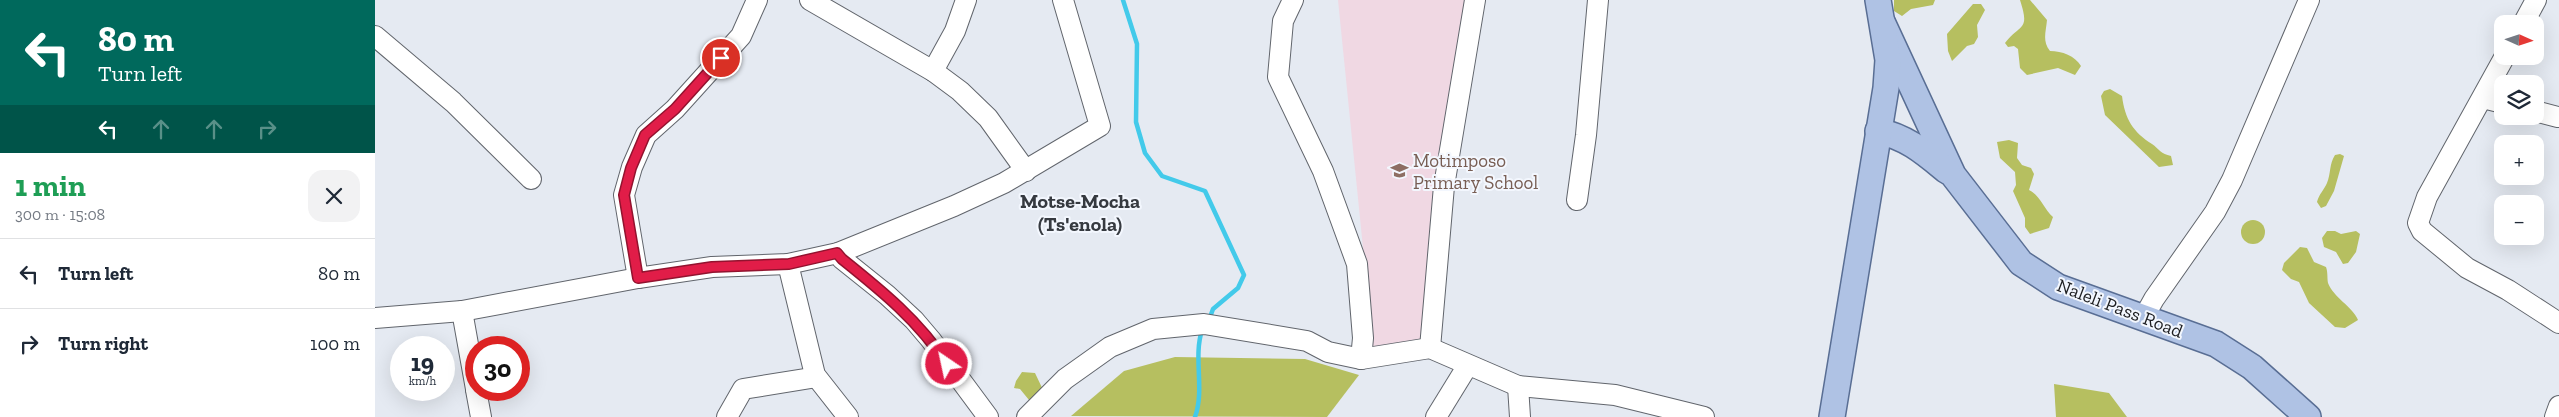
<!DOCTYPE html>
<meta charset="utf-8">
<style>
:root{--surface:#fff;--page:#f2f2f3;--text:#1f2937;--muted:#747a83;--line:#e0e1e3}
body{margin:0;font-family:"Zilla Slab",serif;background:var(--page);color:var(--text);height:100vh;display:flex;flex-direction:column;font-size:19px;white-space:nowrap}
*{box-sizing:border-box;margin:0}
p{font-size:16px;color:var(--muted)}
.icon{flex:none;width:28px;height:28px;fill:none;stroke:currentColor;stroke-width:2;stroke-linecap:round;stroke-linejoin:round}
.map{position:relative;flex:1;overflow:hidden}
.drawer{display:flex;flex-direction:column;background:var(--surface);width:375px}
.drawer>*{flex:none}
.banner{background:#00695c;color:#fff;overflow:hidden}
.needle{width:32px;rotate:93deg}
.buttons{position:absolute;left:2119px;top:15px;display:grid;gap:10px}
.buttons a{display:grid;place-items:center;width:50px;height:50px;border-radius:10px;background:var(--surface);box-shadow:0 5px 20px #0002;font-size:25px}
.speed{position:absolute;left:15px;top:336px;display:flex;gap:10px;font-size:25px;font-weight:700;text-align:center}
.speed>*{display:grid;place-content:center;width:65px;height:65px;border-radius:50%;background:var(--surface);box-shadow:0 5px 20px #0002;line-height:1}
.speed small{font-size:12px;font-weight:400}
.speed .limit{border:8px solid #d22;background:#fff;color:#111}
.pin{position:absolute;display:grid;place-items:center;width:42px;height:42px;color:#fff;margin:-21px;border:2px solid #fff;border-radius:50%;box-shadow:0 1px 5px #0007}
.me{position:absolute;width:55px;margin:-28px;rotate:326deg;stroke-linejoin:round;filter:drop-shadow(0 0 4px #0008)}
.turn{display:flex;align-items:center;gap:18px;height:105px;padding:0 15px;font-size:22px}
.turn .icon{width:65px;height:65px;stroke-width:2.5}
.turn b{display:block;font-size:35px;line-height:42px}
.lanes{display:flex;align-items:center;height:48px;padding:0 15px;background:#0003;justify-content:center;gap:25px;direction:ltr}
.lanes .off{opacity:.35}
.round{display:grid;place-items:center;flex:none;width:52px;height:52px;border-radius:15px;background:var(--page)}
.headline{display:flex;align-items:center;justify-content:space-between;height:85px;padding:0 15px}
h1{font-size:30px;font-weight:800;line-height:38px;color:#1e9e55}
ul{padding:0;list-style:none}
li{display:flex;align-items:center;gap:15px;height:70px;padding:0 15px;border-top:1px solid var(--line)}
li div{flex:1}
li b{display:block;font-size:19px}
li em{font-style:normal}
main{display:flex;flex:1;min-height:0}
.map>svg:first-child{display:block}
</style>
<main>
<section class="drawer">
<div class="banner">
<div class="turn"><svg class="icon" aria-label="left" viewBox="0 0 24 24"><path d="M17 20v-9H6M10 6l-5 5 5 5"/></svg><div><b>80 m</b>Turn left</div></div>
<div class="lanes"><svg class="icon" aria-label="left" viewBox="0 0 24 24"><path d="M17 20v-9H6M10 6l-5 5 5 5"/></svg><svg class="icon off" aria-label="ahead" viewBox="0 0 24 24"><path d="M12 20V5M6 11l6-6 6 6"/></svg><svg class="icon off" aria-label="ahead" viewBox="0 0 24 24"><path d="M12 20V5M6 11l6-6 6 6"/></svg><svg class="icon off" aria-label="right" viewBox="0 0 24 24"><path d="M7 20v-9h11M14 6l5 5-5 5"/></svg></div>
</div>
<div class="headline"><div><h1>1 min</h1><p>300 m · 15:08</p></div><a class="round"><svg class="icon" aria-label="close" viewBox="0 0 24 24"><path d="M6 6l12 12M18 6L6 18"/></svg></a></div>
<ul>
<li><svg class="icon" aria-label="left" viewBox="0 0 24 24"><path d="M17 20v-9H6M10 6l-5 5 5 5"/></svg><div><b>Turn left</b></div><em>80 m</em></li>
<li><svg class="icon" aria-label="right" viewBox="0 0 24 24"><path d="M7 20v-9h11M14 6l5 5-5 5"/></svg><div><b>Turn right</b></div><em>100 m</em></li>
</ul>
</section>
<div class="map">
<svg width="2184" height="417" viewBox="0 0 2184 417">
<rect width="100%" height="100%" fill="#e5eaf2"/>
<polygon fill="#f0d8e3" points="963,0 1096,0 1050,342 998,347"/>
<g fill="#b6bf60">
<polygon points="1519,0 1560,0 1558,5 1536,9 1527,16 1519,11"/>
<path d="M1645,0H1655L1672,20C1671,32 1667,41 1675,51C1687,51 1700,56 1706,66L1700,75L1683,68L1652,75L1645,68L1643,49L1639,46L1633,47L1630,43C1646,23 1655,31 1645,0Z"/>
<polygon points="1598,4 1606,4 1610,10 1602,25 1603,37 1599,44 1592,46 1577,61 1573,51 1572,34"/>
<path d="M1735,89L1747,96C1750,119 1758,132 1777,144C1784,149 1786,154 1796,156L1798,165L1784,167L1730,115L1726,96L1729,91Z"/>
<path d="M1634,140L1643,143L1642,158L1647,165L1656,168L1659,174L1654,190C1665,195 1669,209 1678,217L1674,228L1655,234L1650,227V218L1638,191L1641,185L1640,172L1625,158L1622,142Z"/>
<path d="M1965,154L1969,156L1959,191L1951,206L1946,208L1942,202C1944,194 1949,190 1952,183C1956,174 1954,164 1960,155Z"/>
<circle cx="1878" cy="232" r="12"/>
<polygon points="1952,231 1960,231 1966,234 1981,231 1985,234 1981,252 1973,263 1968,264 1961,252 1949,247 1947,238"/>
<path d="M1925,247L1932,248L1939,262L1951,267C1953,272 1952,278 1953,283C1958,297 1978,307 1983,320L1970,328L1960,327L1934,303L1924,282L1916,279L1907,270L1909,263Z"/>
<polygon points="800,357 930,359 984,375 952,417 696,416 749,371"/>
<polygon points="647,372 660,373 670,394 654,400 645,389 639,388 641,381"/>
<polygon points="1679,384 1734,393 1752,417 1681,417"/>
</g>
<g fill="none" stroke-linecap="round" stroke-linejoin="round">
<g stroke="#43caea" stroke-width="4.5">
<polyline points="748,0 762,44 761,122 770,153 787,176 830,191 869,275 863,288 838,309 834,320"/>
<path d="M820,417C830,389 818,358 827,330"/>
</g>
<defs>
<g id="minor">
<polyline points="435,0 558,71 585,91 613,118 651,171"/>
<polyline points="918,0 908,21 903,77 948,171 982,264 988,338 986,359"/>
<polyline points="2148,24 2161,0"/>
<polyline points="0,36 78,102 156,179"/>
<polyline points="2130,56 2052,197 2043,223 2047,231 2092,268 2133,290 2184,323"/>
<polyline points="558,71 580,31 591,0"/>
<polyline points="2108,98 2128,103"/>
<polyline points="2160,111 2183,117"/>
<polyline points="1202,200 1211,135 1223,0"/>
<polyline points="463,253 467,259 512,295 539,320 556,340 613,417"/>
<polyline points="413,264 440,375 473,417"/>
<polyline points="263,278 249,195 257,167 271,135 300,109 366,36 382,0"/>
<polyline points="87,311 101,389"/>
<polyline points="1769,317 1779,299 1840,212 1857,180 1934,0"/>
<polyline points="0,318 87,311 263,278 337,267 413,264 463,253 579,206 629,183 725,126 688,0"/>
<polyline points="1055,348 1069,186 1100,0"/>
<polyline points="1143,386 1145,417"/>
<polyline points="101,390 106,417"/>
<polyline points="352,417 368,389 436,378 440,375"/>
<polyline points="652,417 690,379 735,347 778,329 829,324 932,341 953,352 986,359 1055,348 1143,386 1240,395 1329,417"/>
<polyline points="1061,417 1093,365"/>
<polyline points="2180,417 2184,406"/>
</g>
<g id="major">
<polyline points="1508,24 1578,175 1646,263 1683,287 1841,344 1877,367 1933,417"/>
<path d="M1503,131C1532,137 1550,153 1572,171"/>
<polyline points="1457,417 1511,88 1513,60 1503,0"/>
</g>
</defs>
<use href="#minor" stroke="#61656c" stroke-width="22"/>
<use href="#major" stroke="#596e94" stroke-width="28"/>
<use href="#minor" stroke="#fff" stroke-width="20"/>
<use href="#major" stroke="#afc2e4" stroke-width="25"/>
</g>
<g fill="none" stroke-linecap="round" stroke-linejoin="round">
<defs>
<path id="route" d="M346,58L300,109L270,135L256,168L249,195L263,278L337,267L414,264L462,253L467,259C507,291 544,321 572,364"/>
</defs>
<use href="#route" stroke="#92132f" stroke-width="12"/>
<use href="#route" stroke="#e11d48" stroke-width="9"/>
</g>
<defs>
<symbol id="school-bare" viewBox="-9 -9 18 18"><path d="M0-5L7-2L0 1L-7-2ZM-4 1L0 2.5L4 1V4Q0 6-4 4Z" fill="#8d6e63" stroke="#f3f7fe" stroke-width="2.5" paint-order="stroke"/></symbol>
</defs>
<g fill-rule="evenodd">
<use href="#school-bare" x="1012" y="158" width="25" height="25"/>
</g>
<g text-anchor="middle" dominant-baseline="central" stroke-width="4" stroke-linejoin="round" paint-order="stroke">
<g font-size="19" fill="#785e54" stroke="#f3f7fe" text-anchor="start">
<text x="1038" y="160">Motimposo<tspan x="1038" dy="22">Primary School</tspan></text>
</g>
<g font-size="19" fill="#1d1e21" stroke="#f3f7fe">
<text transform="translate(1745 308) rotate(21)">Naleli Pass Road</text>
</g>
<g font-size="20" font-weight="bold" fill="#363a40" stroke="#f3f7fe">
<text x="705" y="201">Motse-Mocha<tspan x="705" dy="23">(Ts'enola)</tspan></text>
</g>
</g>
</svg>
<div class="buttons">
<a><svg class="needle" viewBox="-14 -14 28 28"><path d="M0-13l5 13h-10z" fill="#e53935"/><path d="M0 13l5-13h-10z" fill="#747a83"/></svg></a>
<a><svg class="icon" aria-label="layers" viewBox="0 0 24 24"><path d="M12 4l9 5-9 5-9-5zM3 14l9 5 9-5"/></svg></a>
<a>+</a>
<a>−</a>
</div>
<div class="speed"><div>19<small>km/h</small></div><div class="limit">30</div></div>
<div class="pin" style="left:346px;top:58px;background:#d93025"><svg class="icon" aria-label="arrive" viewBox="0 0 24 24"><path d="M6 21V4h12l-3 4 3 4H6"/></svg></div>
<svg class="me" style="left:572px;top:364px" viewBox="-20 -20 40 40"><circle r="17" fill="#e11d48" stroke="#fff" stroke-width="3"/><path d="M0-11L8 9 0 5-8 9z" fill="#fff"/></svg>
</div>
</main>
